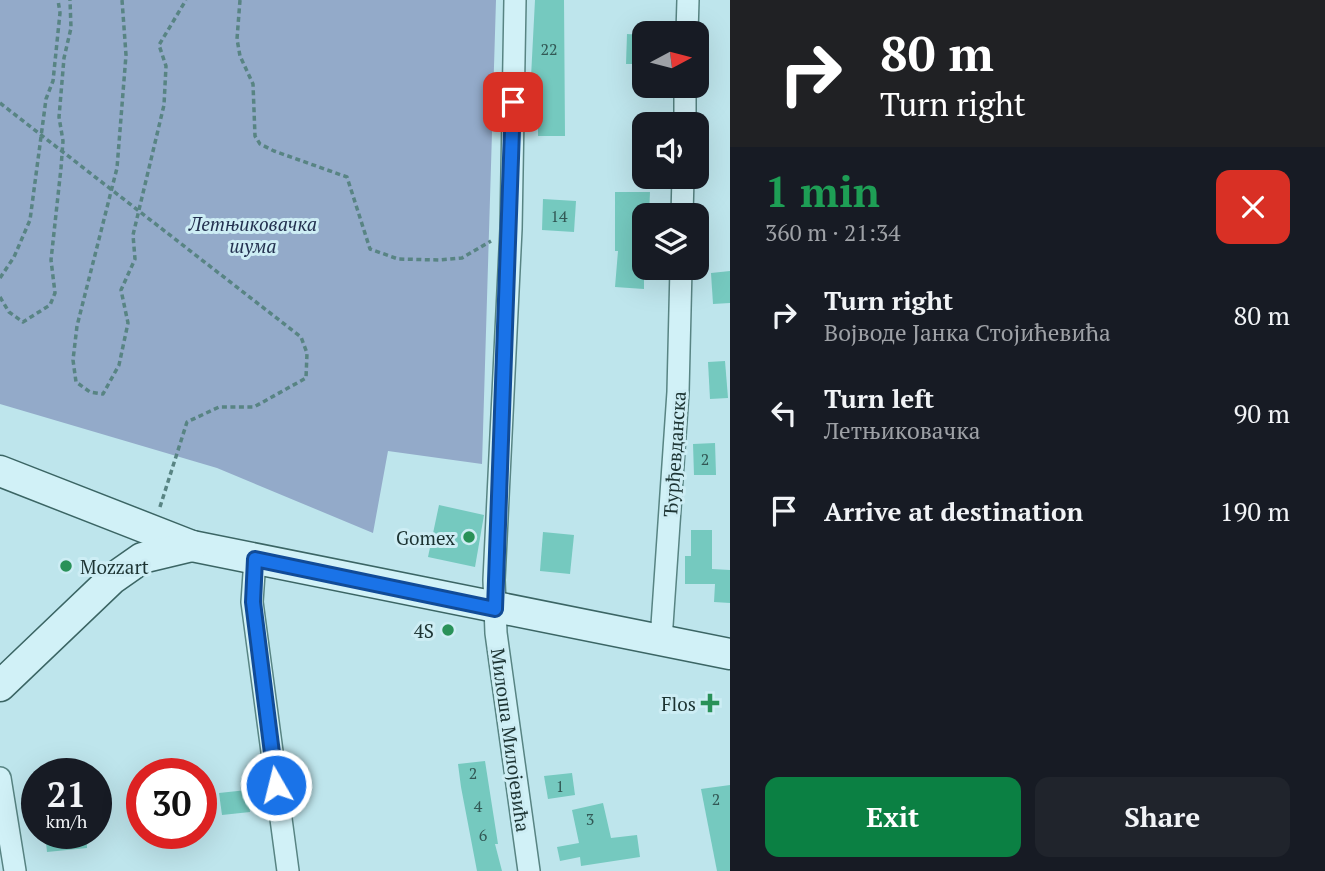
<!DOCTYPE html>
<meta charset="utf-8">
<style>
:root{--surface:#171b24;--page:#20242c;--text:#f1f3f6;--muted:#9ea1a6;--accent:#0b8043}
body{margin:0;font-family:"PT Serif",serif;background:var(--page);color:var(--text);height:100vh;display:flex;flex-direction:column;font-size:26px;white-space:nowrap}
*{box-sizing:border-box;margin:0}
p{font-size:23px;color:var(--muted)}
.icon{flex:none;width:38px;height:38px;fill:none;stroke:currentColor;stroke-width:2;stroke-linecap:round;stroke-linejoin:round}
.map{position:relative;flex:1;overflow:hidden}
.panel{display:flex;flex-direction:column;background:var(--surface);width:595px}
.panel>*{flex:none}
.hud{background:#202124;color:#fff;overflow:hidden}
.needle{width:46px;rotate:83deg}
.controls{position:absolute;left:632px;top:21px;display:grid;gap:14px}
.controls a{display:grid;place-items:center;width:77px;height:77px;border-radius:14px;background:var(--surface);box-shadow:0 7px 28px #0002;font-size:35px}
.speed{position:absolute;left:21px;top:758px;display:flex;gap:14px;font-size:35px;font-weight:700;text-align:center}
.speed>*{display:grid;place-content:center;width:91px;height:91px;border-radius:50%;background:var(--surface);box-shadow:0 7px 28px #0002;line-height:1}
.speed small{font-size:18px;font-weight:400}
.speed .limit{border:10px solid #d22;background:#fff;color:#111}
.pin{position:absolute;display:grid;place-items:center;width:60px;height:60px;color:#fff;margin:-30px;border-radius:14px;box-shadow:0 4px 10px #0006}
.me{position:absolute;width:77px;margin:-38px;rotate:352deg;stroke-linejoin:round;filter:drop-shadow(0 0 5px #0008)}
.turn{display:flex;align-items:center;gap:24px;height:147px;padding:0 35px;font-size:32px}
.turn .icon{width:91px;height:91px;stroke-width:2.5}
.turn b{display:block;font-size:49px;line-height:60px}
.round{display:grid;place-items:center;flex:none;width:74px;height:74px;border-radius:14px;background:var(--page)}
.overview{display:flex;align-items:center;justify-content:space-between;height:119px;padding:0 35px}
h1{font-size:42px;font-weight:700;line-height:52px;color:#1e9e55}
.button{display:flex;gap:14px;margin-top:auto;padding:14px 35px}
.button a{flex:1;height:80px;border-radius:14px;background:var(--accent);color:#fff;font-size:28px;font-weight:700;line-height:80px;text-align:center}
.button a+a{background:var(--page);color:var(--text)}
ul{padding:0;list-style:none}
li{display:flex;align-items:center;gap:21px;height:98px;padding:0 35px}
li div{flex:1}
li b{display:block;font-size:26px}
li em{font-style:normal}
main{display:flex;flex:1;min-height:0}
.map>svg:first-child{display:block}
</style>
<main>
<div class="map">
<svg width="730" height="871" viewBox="0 0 730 871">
<rect width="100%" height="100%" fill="#bee5ec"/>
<polygon fill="#93aac9" points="0,0 496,0 482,464 388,451 373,533 217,468 0,404"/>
<g fill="#75c9bf">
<polygon points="535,0 564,0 565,136 538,136 538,100 532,100 531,77"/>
<polygon points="627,34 644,35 644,64 626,64"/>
<polygon points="615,192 650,192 649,215 644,215 644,289 615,287 618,251 615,251"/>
<polygon points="543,199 576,201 574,232 542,230"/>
<polygon points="730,271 730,303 713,304 711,273"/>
<polygon points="725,361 728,398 710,399 708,362"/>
<polygon points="715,443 716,475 694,475 693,444"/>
<polygon points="439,505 484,515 475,567 428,557"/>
<polygon points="691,530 712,530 712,569 730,570 730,603 714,602 715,584 685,584 685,556 691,556"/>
<polygon points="543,532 574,535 570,574 540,571"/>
<polygon points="485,761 498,844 495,844 502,871 477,871 461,787 458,764"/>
<polygon points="572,773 575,795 548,799 544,776"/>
<polygon points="730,785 730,871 717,871 701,789"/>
<polygon points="247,790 250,812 222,815 219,793"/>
<polygon points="603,803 611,838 637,835 640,857 581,866 580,857 560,861 557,847 579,843 572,810"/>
<polygon points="45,833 86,833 87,848 47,852"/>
</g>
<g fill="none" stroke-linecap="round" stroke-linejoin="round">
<defs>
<g id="street">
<polyline points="515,0 511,229 494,580 496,633 529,871"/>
<polyline points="687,33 688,0"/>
<polyline points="685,124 685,86"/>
<polyline points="682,215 683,177"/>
<polyline points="255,559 252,602 288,871"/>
<polyline points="661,640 678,392 681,268"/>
<polyline points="0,778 15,871"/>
</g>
<g id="secondary">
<polyline points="0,471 192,546 730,654"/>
<polyline points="0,686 112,579 142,558 192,546"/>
</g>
</defs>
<use href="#street" stroke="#588483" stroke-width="24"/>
<use href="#secondary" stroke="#3b6564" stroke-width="33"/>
<g stroke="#588483" stroke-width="3.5" stroke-dasharray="5 3.5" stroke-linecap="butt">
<polyline points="122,0 126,55 117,168 77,326 73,360 76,382 90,392 103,394 119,365 128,323 121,290 135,259 133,235 164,105 166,66 159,45 186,0"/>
<polyline points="240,0 237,39 240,56 253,84 255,136 260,144 274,151 347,177 370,249 398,259 439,260 462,258 491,241"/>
<polyline points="0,103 301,337 307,353 306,378 254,407 219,407 187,422 159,510"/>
<polyline points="0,278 14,257 30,220 46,99 53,81 60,13 58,0"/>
<polyline points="0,297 9,312 23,322 50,305 55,293 51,260 61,168 63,141 59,117 64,58 71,28 70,0"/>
</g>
<use href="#street" stroke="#d1f1f7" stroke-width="21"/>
<use href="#secondary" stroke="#d1f1f7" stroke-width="30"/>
</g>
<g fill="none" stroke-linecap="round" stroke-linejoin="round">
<defs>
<polyline id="route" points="276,785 253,602 255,559 495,609 513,102"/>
</defs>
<use href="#route" stroke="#114b97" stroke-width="18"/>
<use href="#route" stroke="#1a73e8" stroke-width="12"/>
</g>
<g fill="#299158" stroke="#cdedf4" stroke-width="2.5">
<circle cx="469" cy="537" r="7"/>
<circle cx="66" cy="566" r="7"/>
<circle cx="448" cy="630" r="7"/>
<path d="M706.5 692.5h7v7h7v7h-7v7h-7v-7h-7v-7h7z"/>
</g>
<g text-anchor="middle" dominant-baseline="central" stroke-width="6" stroke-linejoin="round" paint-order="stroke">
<g font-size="16" fill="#325855">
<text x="549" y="49">22</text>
<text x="559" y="216">14</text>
<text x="705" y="459">2</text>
<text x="473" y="773">2</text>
<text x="560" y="786">1</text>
<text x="716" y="799">2</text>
<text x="478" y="806">4</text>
<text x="590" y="819">3</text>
<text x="483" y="835">6</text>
</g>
<g font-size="19" font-style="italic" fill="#23304f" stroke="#cdedf4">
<text x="253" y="223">Летњиковачка<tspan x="253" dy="22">шума</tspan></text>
</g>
<g font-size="19" fill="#1c3332" stroke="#cdedf4">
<text transform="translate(674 454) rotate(-86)">Ђурђевданска</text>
<text transform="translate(511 740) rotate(82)">Милоша Милојевића</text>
</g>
<g font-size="19" fill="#1c3332" stroke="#cdedf4" text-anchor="end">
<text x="455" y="537">Gomex</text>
<text x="80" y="566" text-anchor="start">Mozzart</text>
<text x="434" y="630">4S</text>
<text x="696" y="703">Flos</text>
</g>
</g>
</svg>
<div class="controls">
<a><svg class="needle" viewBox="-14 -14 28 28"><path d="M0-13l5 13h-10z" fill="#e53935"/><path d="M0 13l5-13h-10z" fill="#9ea1a6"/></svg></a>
<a><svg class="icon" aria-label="sound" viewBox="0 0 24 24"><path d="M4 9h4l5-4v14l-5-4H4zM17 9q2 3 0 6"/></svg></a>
<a><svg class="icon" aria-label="layers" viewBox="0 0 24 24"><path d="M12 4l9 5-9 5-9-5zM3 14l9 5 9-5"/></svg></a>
</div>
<div class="speed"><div>21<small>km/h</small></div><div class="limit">30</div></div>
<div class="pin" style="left:513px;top:102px;background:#d93025"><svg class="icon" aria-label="arrive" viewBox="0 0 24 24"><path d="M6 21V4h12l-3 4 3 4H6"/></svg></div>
<svg class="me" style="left:276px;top:785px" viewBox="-20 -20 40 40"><circle r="17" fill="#1a73e8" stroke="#fff" stroke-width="3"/><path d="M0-11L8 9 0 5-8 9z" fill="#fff"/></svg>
</div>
<section class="panel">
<div class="hud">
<div class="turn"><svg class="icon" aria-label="right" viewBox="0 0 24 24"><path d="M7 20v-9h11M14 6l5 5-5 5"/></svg><div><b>80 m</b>Turn right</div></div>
</div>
<div class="overview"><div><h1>1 min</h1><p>360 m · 21:34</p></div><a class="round" style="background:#d93025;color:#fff"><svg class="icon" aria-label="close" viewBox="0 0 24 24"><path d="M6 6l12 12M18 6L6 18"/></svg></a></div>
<ul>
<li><svg class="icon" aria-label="right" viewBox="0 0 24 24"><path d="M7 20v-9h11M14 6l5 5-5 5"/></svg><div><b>Turn right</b><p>Војводе Јанка Стојићевића</p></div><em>80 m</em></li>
<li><svg class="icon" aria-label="left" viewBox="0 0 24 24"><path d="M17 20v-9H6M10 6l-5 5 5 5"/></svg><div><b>Turn left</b><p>Летњиковачка</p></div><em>90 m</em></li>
<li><svg class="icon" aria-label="arrive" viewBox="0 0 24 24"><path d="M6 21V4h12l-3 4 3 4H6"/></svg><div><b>Arrive at destination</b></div><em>190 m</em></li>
</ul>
<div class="button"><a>Exit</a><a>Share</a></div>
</section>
</main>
